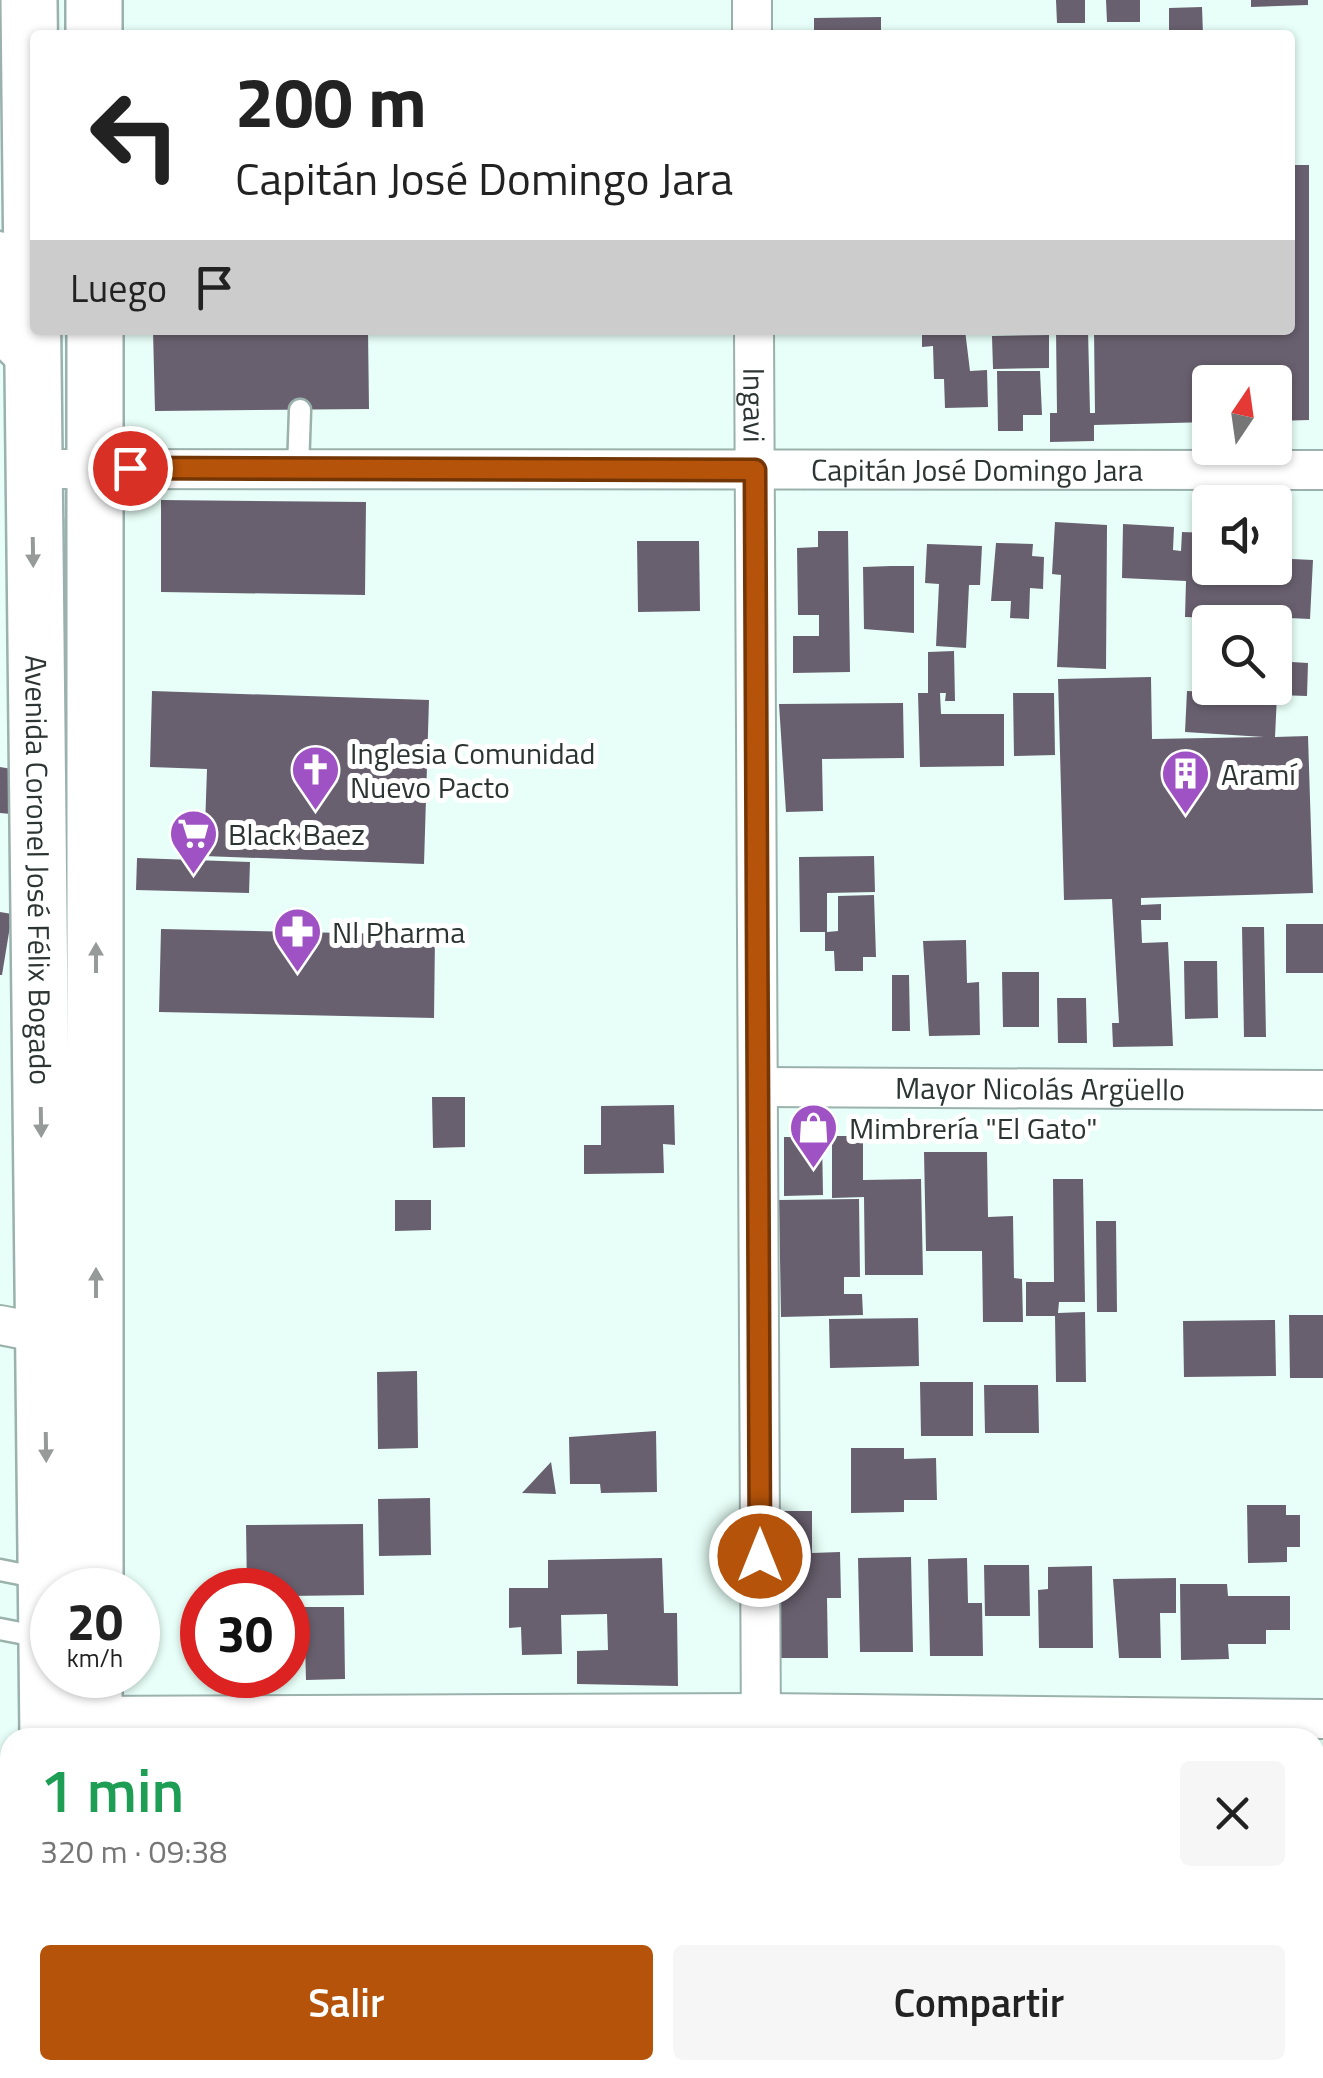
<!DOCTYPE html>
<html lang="es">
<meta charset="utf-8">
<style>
:root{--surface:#fff;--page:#f6f6f6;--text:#222;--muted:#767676;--accent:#b45309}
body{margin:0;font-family:"Titillium Web",sans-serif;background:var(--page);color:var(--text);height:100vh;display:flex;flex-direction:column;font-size:38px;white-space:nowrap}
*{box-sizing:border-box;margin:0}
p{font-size:32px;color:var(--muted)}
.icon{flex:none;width:55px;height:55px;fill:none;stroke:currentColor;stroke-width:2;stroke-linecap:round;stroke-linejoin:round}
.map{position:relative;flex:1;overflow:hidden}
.details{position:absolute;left:0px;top:1728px;width:1325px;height:352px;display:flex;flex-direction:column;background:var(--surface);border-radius:30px 30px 0 0;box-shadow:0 2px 8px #0004}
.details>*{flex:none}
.banner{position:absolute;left:30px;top:30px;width:1265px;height:305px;border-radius:10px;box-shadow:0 2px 8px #0004;background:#fff;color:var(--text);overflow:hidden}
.needle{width:65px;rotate:13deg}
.fabs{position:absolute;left:1192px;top:365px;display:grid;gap:20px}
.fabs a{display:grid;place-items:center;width:100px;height:100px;border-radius:10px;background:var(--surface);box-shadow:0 2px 8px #0004;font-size:50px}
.speed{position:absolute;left:30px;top:1568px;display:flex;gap:20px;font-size:50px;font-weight:700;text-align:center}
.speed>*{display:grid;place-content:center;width:130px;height:130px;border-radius:50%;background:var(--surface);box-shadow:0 2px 8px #0004;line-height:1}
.speed small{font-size:25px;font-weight:400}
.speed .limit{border:15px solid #d22;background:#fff;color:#111}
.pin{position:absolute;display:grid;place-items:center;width:85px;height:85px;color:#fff;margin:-42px;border:5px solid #fff;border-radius:50%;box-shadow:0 2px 10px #0007}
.me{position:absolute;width:110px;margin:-55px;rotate:0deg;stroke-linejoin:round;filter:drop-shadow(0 0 8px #0008)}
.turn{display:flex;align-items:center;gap:35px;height:210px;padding:0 40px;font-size:45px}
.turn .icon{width:130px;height:130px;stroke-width:2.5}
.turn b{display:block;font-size:70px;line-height:85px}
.then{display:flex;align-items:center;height:95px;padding:0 40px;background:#0003;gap:20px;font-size:38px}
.round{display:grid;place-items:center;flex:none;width:105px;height:105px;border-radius:10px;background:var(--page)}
.overview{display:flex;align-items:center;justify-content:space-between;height:170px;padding:0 40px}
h1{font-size:60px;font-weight:600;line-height:75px;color:#1e9e55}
.cta{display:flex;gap:20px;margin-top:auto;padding:20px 40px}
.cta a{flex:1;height:115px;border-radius:10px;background:var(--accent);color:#fff;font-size:40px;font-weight:600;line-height:115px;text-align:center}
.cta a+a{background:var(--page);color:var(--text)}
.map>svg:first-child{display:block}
</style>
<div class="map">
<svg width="1323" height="2078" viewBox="0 0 1323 2078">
<rect width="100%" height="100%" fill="#e7fff8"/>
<polygon fill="#ace7d8" points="66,517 70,521 70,1279 61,522"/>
<g fill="#69606f">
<polygon points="1056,0 1085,0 1085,23 1057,23"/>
<polygon points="1106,0 1140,0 1140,22 1107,22"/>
<polygon points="1251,0 1308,0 1308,5 1251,7"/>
<polygon points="1202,7 1203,34 1169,35 1169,8"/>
<polygon points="881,17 881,35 814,35 814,18"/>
<polygon points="1290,165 1309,165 1309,420 1275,421 1275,382 1210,382 1210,422 1094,425 1094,441 1050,442 1050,413 1057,413 1056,330 1088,330 1090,413 1095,413 1094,330 1290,330"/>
<polygon points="153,330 368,330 369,409 155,411"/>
<polygon points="922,330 965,330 970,371 987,370 988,407 945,408 944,379 934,379 933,346 922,347"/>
<polygon points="1049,335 1049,368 993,369 992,336"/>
<polygon points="997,371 1040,371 1042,415 1023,415 1023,431 998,431"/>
<polygon points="161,500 366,502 365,595 161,592"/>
<polygon points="1055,522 1107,525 1106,669 1057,667 1061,575 1052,574"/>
<polygon points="1123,524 1174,527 1173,550 1181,551 1182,532 1210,533 1210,568 1275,568 1275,552 1292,553 1292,559 1313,560 1310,619 1289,618 1288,630 1250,619 1185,617 1186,581 1122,578"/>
<polygon points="818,531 848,531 850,672 793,673 793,636 819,636 819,615 798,615 797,548 818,547"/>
<polygon points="637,541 699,541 700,611 638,612"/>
<polygon points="996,543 1033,544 1032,556 1044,557 1043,589 1030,588 1029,619 1010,618 1011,601 991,601"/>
<polygon points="927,544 982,546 980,585 969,585 966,648 936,646 939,584 925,583"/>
<polygon points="891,566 914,566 914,633 864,629 863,567"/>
<polygon points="954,651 955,701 945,701 946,693 940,693 941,714 1004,714 1004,766 920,767 918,693 928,693 928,652"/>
<polygon points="1275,661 1308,663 1307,696 1277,695 1275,737 1308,736 1313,893 1141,898 1141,905 1161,904 1161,920 1141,920 1142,943 1168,942 1173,1046 1113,1047 1112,1023 1119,1023 1112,899 1064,900 1058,679 1151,677 1152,739 1264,737 1185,732 1187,691 1245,694 1245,688 1275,688"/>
<polygon points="152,691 429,700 424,864 204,856 207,769 150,767"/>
<polygon points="1013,693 1054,693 1055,755 1014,756"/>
<polygon points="903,703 904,758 822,759 823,811 786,812 779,704"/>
<polygon points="0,767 18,770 11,814 0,813"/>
<polygon points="874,856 875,892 827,893 827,932 838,931 838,896 874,895 876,957 863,957 863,971 835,971 834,951 825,951 825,932 800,932 799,857"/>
<polygon points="137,858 250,862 249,893 136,890"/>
<polygon points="0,912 12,914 2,975 0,975"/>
<rect x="1286" y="924" width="37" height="49"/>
<polygon points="1242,927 1264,927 1266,1037 1244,1037"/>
<polygon points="161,929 435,935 434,1018 159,1012"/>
<polygon points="966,940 967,983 979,982 980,1035 929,1036 923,941"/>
<polygon points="1184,961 1217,961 1218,1018 1185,1019"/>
<polygon points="1002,972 1039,972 1039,1027 1003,1027"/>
<polygon points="892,975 909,975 910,1031 892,1031"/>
<polygon points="1057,998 1086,998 1087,1043 1058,1043"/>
<polygon points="432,1097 465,1097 465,1147 433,1148"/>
<polygon points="674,1105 675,1145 663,1144 664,1173 584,1174 584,1145 601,1145 601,1106"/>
<polygon points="832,1136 863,1136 863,1180 921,1179 923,1275 865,1275 864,1197 832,1198"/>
<polygon points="784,1137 822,1137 823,1195 784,1196"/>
<polygon points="924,1152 987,1152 988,1217 1013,1216 1014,1278 1022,1279 1023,1322 983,1322 982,1251 926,1251"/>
<polygon points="1053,1179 1083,1179 1085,1302 1059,1302 1058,1313 1085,1312 1086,1382 1056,1382 1055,1316 1026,1316 1026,1282 1054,1282"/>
<polygon points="859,1199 860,1277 844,1277 844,1294 862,1294 863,1315 781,1317 779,1200"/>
<polygon points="395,1200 431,1200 431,1230 395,1231"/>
<polygon points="1096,1221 1116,1221 1117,1312 1097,1312"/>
<polygon points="1289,1315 1323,1315 1323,1378 1290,1378"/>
<polygon points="918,1318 919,1366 830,1368 829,1319"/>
<polygon points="1275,1320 1276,1376 1184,1377 1183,1321"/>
<polygon points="417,1371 418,1448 378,1449 377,1372"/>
<polygon points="920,1382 973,1382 973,1436 921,1436"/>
<polygon points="984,1385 1038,1385 1039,1433 985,1433"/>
<polygon points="656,1431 657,1492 601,1493 600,1484 570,1484 569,1437"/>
<polygon points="851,1448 904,1448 904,1459 936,1458 937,1500 904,1500 904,1512 851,1513"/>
<polygon points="551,1462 556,1494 522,1493"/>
<polygon points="430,1498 431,1555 379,1556 378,1499"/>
<polygon points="1247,1505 1286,1505 1286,1515 1300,1515 1300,1547 1287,1547 1287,1562 1248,1563"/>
<polygon points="782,1511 812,1511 812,1553 840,1552 841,1598 827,1598 828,1658 778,1658 777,1553 783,1553"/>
<polygon points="363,1524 364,1595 288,1596 288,1590 247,1590 246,1525"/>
<polygon points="911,1557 913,1652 860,1652 858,1558"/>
<polygon points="662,1558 664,1613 677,1613 678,1686 577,1684 577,1651 608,1650 607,1614 561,1615 562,1654 522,1655 521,1627 509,1628 509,1588 548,1588 548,1560"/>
<polygon points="967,1558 968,1603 982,1603 983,1656 930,1656 928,1559"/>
<polygon points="984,1565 1029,1565 1030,1616 985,1616"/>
<polygon points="1092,1566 1093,1648 1039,1648 1038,1590 1048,1589 1048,1567"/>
<polygon points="1176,1578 1176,1613 1160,1613 1161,1658 1119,1658 1113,1579"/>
<polygon points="1180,1584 1227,1584 1228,1596 1290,1596 1290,1630 1266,1630 1266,1644 1228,1644 1229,1659 1181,1660"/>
<polygon points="304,1607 344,1607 345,1679 306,1680"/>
<polygon points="1315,1912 1323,1912 1321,1974 1315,1972"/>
<rect x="175" y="2070" width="49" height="8"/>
<rect x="251" y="2070" width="39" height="8"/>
<rect x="548" y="2070" width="122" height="8"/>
<rect x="834" y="2070" width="130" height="8"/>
<rect x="1182" y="2070" width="130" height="8"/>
</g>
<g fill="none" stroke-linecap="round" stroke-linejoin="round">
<defs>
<g id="service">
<polyline points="0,242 4,349 22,367"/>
<polyline points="298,470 300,410"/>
<polyline points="0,1570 45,1579"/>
<polyline points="0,1629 46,1638"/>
</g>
<g id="minor">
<polyline points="752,0 752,35"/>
<path id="s1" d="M754,330L761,1738"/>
<path id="s2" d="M32,469L1323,470"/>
<path id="s3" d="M758,1087L1323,1090"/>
<polyline points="0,1325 66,1338"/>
<polyline points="71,1716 761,1713 1323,1719"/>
<polyline points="752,2078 752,2070"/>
</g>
<g id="primary">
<path id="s4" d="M29,0L48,1738"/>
<polyline points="94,0 94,35"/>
<polyline points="95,1590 95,330"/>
<polyline points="94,1738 94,1675"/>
<polyline points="98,2070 98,2078"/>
<polyline points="48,2078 48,2070"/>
</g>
</defs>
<use href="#service" stroke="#9bb1ab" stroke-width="25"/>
<use href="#minor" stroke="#9bb1ab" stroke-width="42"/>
<use href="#primary" stroke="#9bb1ab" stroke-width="60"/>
<use href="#service" stroke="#fff" stroke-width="20"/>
<use href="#minor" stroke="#fff" stroke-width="38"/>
<use href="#primary" stroke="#fff" stroke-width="55"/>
</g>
<defs><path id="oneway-solid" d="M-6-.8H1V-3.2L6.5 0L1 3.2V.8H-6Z" transform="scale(2.5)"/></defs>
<g fill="#969a99">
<use href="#oneway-solid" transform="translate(33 552) rotate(89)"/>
<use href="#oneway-solid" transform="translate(96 958) rotate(-90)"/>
<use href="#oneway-solid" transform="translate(41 1122) rotate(89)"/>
<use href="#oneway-solid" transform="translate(96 1283) rotate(-90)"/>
<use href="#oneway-solid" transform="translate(46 1447) rotate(89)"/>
</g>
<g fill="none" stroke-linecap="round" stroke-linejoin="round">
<defs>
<polyline id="route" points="130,468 755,470 760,1556"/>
</defs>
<use href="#route" stroke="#753606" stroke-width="25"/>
<use href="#route" stroke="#b45309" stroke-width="18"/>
</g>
<defs>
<symbol id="church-pin" viewBox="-11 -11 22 30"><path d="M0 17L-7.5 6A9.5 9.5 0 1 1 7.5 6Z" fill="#9e52c3" stroke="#fff"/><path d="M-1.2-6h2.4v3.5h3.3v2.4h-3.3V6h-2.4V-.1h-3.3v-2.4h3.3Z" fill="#fff"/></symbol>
<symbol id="building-pin" viewBox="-11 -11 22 30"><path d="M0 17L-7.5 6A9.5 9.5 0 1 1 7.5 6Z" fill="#9e52c3" stroke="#fff"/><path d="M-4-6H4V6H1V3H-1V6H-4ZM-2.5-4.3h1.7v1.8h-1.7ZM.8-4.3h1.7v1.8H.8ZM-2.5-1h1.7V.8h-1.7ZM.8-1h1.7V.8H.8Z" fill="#fff"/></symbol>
<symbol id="supermarket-pin" viewBox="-11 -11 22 30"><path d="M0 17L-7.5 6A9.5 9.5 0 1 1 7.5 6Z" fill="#9e52c3" stroke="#fff"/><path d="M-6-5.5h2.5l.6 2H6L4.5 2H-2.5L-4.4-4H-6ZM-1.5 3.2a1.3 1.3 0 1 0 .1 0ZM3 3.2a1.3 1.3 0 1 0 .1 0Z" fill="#fff"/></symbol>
<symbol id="pharmacy-pin" viewBox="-11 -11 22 30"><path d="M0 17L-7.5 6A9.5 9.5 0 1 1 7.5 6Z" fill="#9e52c3" stroke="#fff"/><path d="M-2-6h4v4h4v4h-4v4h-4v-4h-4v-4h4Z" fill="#fff"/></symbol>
<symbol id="shop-pin" viewBox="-11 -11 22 30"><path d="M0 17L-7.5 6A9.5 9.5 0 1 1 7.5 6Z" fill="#9e52c3" stroke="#fff"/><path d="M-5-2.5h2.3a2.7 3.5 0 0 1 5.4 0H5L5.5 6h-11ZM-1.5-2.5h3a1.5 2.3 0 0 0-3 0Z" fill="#fff"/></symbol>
</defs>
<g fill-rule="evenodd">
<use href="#church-pin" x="288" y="742" width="55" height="75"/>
<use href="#building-pin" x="1158" y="746" width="55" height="75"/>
<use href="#supermarket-pin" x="166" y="806" width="55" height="75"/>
<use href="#pharmacy-pin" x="270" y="904" width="55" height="75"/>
<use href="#shop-pin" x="786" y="1100" width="55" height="75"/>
</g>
<g text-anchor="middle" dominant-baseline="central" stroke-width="10" stroke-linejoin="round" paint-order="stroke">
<g font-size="30" fill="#2c3533" stroke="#fff">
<text stroke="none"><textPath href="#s1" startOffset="75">Ingavi</textPath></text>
<text stroke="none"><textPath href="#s2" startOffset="945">Capitán José Domingo Jara</textPath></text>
<text stroke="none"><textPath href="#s4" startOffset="870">Avenida Coronel José Félix Bogado</textPath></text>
<text stroke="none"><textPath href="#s3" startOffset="282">Mayor Nicolás Argüello</textPath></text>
</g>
<g font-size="30" fill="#2c3533" stroke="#fff" text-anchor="start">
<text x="350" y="753">Inglesia Comunidad<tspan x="350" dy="34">Nuevo Pacto</tspan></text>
<text x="1221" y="774">Aramí</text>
<text x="228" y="834">Black Baez</text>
<text x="332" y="932">Nl Pharma</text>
<text x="849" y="1128">Mimbrería "El Gato"</text>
</g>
</g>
</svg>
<div class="fabs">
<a><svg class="needle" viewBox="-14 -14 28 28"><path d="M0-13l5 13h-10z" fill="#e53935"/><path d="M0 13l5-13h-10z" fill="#767676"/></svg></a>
<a><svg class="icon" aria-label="sound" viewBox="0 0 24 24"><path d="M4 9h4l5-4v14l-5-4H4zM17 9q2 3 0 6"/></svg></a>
<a><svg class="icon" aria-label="search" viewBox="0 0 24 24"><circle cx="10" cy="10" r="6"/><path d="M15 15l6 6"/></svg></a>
</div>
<div class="speed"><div>20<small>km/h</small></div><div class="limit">30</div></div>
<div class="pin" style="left:130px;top:468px;background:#d93025"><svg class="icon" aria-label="arrive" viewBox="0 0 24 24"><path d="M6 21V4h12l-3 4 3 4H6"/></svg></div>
<svg class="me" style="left:760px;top:1556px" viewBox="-20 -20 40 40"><circle r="17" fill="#b45309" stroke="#fff" stroke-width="3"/><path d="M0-11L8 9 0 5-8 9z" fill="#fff"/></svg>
<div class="banner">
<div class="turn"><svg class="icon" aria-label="left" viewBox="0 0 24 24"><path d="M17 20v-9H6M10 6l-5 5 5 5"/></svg><div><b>200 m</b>Capitán José Domingo Jara</div></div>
<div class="then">Luego<svg class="icon" aria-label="arrive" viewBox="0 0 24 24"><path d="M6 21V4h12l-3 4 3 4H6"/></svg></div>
</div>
<section class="details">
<div class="overview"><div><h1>1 min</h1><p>320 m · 09:38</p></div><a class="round"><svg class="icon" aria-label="close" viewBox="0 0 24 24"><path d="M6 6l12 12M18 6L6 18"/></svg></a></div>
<div class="cta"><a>Salir</a><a>Compartir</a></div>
</section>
</div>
